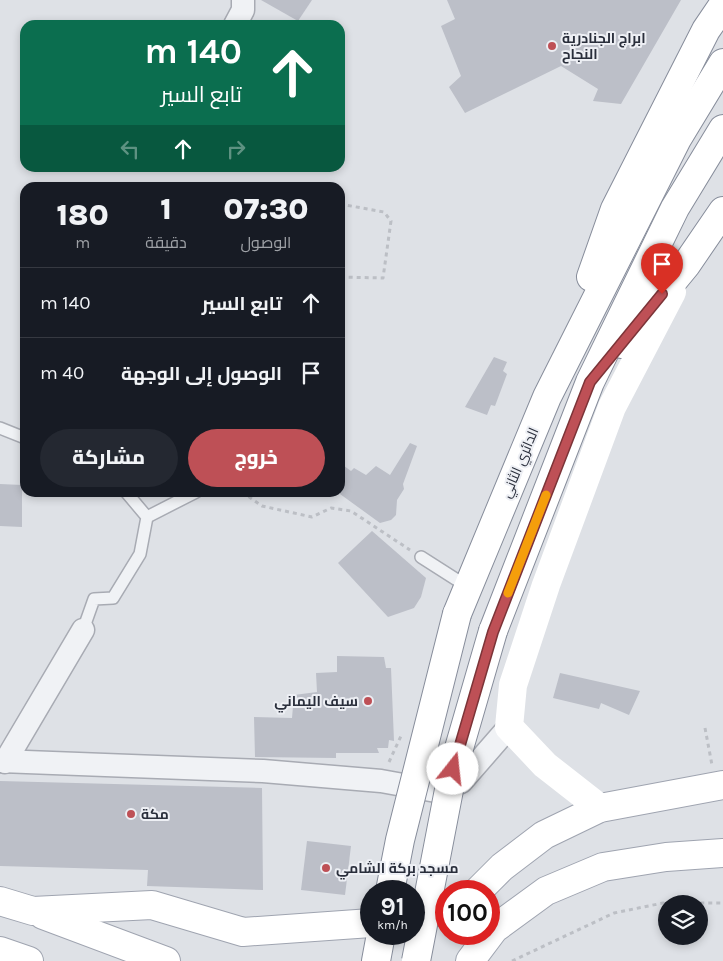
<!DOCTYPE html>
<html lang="ar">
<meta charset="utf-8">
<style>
:root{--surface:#171b24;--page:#242831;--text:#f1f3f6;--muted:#9ea1a6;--line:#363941;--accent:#be5056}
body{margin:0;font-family:Karla,Cairo,sans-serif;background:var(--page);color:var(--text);direction:rtl;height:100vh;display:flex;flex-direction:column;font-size:19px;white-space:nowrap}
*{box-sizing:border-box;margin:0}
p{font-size:16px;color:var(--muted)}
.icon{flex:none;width:28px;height:28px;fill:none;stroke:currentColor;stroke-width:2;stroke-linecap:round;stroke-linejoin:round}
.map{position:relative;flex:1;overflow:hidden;direction:ltr}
.side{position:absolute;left:20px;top:182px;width:325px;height:315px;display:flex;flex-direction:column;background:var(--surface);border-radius:15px;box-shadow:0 2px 8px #0003;direction:rtl}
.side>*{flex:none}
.top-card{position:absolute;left:20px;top:20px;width:325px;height:152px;border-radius:15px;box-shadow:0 2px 8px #0003;direction:rtl;background:#0b6e4f;color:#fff;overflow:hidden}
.controls{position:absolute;left:658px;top:895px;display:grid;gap:10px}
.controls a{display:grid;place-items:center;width:50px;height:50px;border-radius:50%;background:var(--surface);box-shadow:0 2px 8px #0003;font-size:25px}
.speed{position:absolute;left:360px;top:880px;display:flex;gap:10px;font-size:25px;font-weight:700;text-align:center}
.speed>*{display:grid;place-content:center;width:65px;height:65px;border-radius:50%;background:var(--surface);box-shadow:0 2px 8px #0003;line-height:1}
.speed small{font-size:12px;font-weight:400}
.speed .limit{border:8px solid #d22;background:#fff;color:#111}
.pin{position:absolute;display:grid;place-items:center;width:42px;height:42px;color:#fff;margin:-51px -21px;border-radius:50% 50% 50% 0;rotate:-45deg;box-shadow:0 0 5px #0007}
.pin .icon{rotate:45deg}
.me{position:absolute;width:55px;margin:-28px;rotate:16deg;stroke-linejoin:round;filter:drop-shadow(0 0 4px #0008)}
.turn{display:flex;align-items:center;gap:18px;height:105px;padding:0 20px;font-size:22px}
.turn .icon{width:65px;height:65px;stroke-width:2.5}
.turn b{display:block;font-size:35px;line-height:42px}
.lanes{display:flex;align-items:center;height:48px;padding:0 20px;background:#0003;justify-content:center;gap:25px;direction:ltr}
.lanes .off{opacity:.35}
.eta{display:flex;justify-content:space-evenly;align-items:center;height:85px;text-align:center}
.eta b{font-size:30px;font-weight:800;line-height:35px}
.primary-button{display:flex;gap:10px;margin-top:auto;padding:10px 20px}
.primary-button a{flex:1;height:58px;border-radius:30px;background:var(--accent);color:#fff;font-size:20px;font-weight:800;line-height:58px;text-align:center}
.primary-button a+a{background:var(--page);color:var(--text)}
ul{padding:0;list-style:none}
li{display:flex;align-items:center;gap:15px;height:70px;padding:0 20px;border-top:1px solid var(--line)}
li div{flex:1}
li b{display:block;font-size:19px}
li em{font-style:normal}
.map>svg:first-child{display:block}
</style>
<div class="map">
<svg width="723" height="961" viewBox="0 0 723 961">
<rect width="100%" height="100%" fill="#dee1e6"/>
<g fill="#bcbfc8">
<polygon points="261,0 312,0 298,21"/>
<polygon points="447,0 681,0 621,104 593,101 598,89 561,66 465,113 449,87 461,76 441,26 455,19"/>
<polygon points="494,357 507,362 503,371 507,374 495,406 491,405 487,415 465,407"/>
<polygon points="410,443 417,446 403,484 404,489 397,500 396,515 391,520 380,523 340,494 340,463 351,471 354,468 366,475 376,466 390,475"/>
<polygon points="0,484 22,485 22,527 0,526"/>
<polygon points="372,531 426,578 421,597 414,608 388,617 338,563"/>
<polygon points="337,656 384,657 386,668 391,668 394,741 389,740 388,748 377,748 379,753 336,753 336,758 255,757 254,717 292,718 294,695 317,692 316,673 337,672"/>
<polygon points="560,673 640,691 629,715 601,703 599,709 553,698"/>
<polygon points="0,781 262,788 263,890 147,886 148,870 0,866"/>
<polygon points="307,841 351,846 345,895 301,890"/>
</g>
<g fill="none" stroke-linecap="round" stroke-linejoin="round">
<defs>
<g id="lane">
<polyline points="0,428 25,438"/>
<polyline points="147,517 196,492"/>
<polyline points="421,557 468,587"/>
<polyline points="83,630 94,599 113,598 140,554 147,517 126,492"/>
</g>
<g id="street">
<polyline points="235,25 243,10 243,0"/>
<polyline points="0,761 263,771 381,781 436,791 461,782 509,727"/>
<polyline points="5,762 83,630"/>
</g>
<g id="primary">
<polyline points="478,891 502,867 544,835 600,808 723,785"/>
<polyline points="0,901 33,911 152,905 243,932 371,923"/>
<polyline points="43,915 166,961"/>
<polyline points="414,916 446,910"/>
<polyline points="0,951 29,961"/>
<polyline points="470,961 494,929 546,891 603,867 666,857 723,853"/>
</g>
<g id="highway">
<polyline points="591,277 615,209 706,30 723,5"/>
<polyline points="621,344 686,265 723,211"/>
<polyline points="457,614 547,397 677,139 723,63"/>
<polyline points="493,631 590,382 675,208 723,129"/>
<polyline points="376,961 381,934"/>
</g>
</defs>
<use href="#lane" stroke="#a8abb3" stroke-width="14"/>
<use href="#street" stroke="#a8abb3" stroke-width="25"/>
<use href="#primary" stroke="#9fa4b0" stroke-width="30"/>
<use href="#highway" stroke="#878d9b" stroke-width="30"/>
<g stroke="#bcbfc5" stroke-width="3" stroke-dasharray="4 4" stroke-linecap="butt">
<polyline points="340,204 384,212 391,221 383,278 340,277"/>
<polyline points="242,492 262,506 312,517 331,508 351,511 410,550"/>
<polyline points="705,728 712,765"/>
<polyline points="389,762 401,736"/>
<polyline points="512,961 614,913 663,903 723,903"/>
</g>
<use href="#lane" stroke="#f0f2f5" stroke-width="11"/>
<use href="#street" stroke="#f0f2f5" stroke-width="22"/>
<polyline stroke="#fff" stroke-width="28" points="600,808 545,765 509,727 513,685 546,585 612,407 672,292"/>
<use href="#primary" stroke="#fff" stroke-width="28"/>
<use href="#highway" stroke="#fff" stroke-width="28"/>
<defs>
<g id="highway-bridge">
<polyline points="390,891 400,840 457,614"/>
<polyline points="416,961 453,769 493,631"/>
</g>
</defs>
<use href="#highway-bridge" stroke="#878d9b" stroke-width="30" stroke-linecap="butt"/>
<use href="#highway-bridge" stroke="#fff" stroke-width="28"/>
</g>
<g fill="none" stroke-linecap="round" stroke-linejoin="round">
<defs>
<polyline id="route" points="453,769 493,632 590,382 662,294"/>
</defs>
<use href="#route" stroke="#7c3438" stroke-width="12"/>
<use href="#route" stroke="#be5056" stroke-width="9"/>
<polyline stroke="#f59e0b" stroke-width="9" points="508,593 546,495"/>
</g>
<g fill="#be5056" stroke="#edeff4" stroke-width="2">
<circle cx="552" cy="46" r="5"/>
<circle cx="368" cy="701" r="5"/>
<circle cx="131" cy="814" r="5"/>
<circle cx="326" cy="868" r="5"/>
</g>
<g text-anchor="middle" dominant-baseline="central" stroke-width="4" stroke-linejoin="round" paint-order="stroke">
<g font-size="14" font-weight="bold" fill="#292e3b" stroke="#edeff4" text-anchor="start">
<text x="562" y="38">ابراج الجنادرية<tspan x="562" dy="16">النجاح</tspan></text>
<text x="358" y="701" text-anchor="end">سيف اليماني</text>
<text x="141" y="814">مكة</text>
<text x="336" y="868">مسجد بركة الشامي</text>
</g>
<g font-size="14" fill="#292e3b" stroke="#edeff4">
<text transform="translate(520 463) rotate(-67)">الدائري الثاني</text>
</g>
</g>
</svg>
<div class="controls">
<a><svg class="icon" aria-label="layers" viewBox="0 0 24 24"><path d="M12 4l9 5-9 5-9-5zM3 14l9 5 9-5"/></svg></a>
</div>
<div class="speed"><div>91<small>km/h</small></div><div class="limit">100</div></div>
<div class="pin" style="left:662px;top:294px;background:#d93025"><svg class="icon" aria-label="arrive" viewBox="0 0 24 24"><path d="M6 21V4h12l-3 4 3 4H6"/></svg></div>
<svg class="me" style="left:453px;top:769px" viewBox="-20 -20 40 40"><circle r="19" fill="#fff"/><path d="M0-13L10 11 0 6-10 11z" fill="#be5056"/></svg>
<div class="top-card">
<div class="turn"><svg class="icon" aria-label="ahead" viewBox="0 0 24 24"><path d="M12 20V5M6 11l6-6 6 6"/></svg><div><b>140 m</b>تابع السير</div></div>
<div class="lanes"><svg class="icon off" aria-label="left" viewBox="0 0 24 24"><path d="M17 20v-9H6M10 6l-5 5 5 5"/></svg><svg class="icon" aria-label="ahead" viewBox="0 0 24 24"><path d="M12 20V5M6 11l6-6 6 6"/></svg><svg class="icon off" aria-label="right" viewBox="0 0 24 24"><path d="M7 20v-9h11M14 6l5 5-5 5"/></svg></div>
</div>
<section class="side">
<div class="eta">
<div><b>07:30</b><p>الوصول</p></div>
<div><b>1</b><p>دقيقة</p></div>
<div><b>180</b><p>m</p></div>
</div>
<ul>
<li><svg class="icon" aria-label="ahead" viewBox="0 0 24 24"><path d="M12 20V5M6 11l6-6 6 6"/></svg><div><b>تابع السير</b></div><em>140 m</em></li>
<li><svg class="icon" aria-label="arrive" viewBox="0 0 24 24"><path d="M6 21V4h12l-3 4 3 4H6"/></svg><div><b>الوصول إلى الوجهة</b></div><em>40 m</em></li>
</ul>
<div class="primary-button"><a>خروج</a><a>مشاركة</a></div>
</section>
</div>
